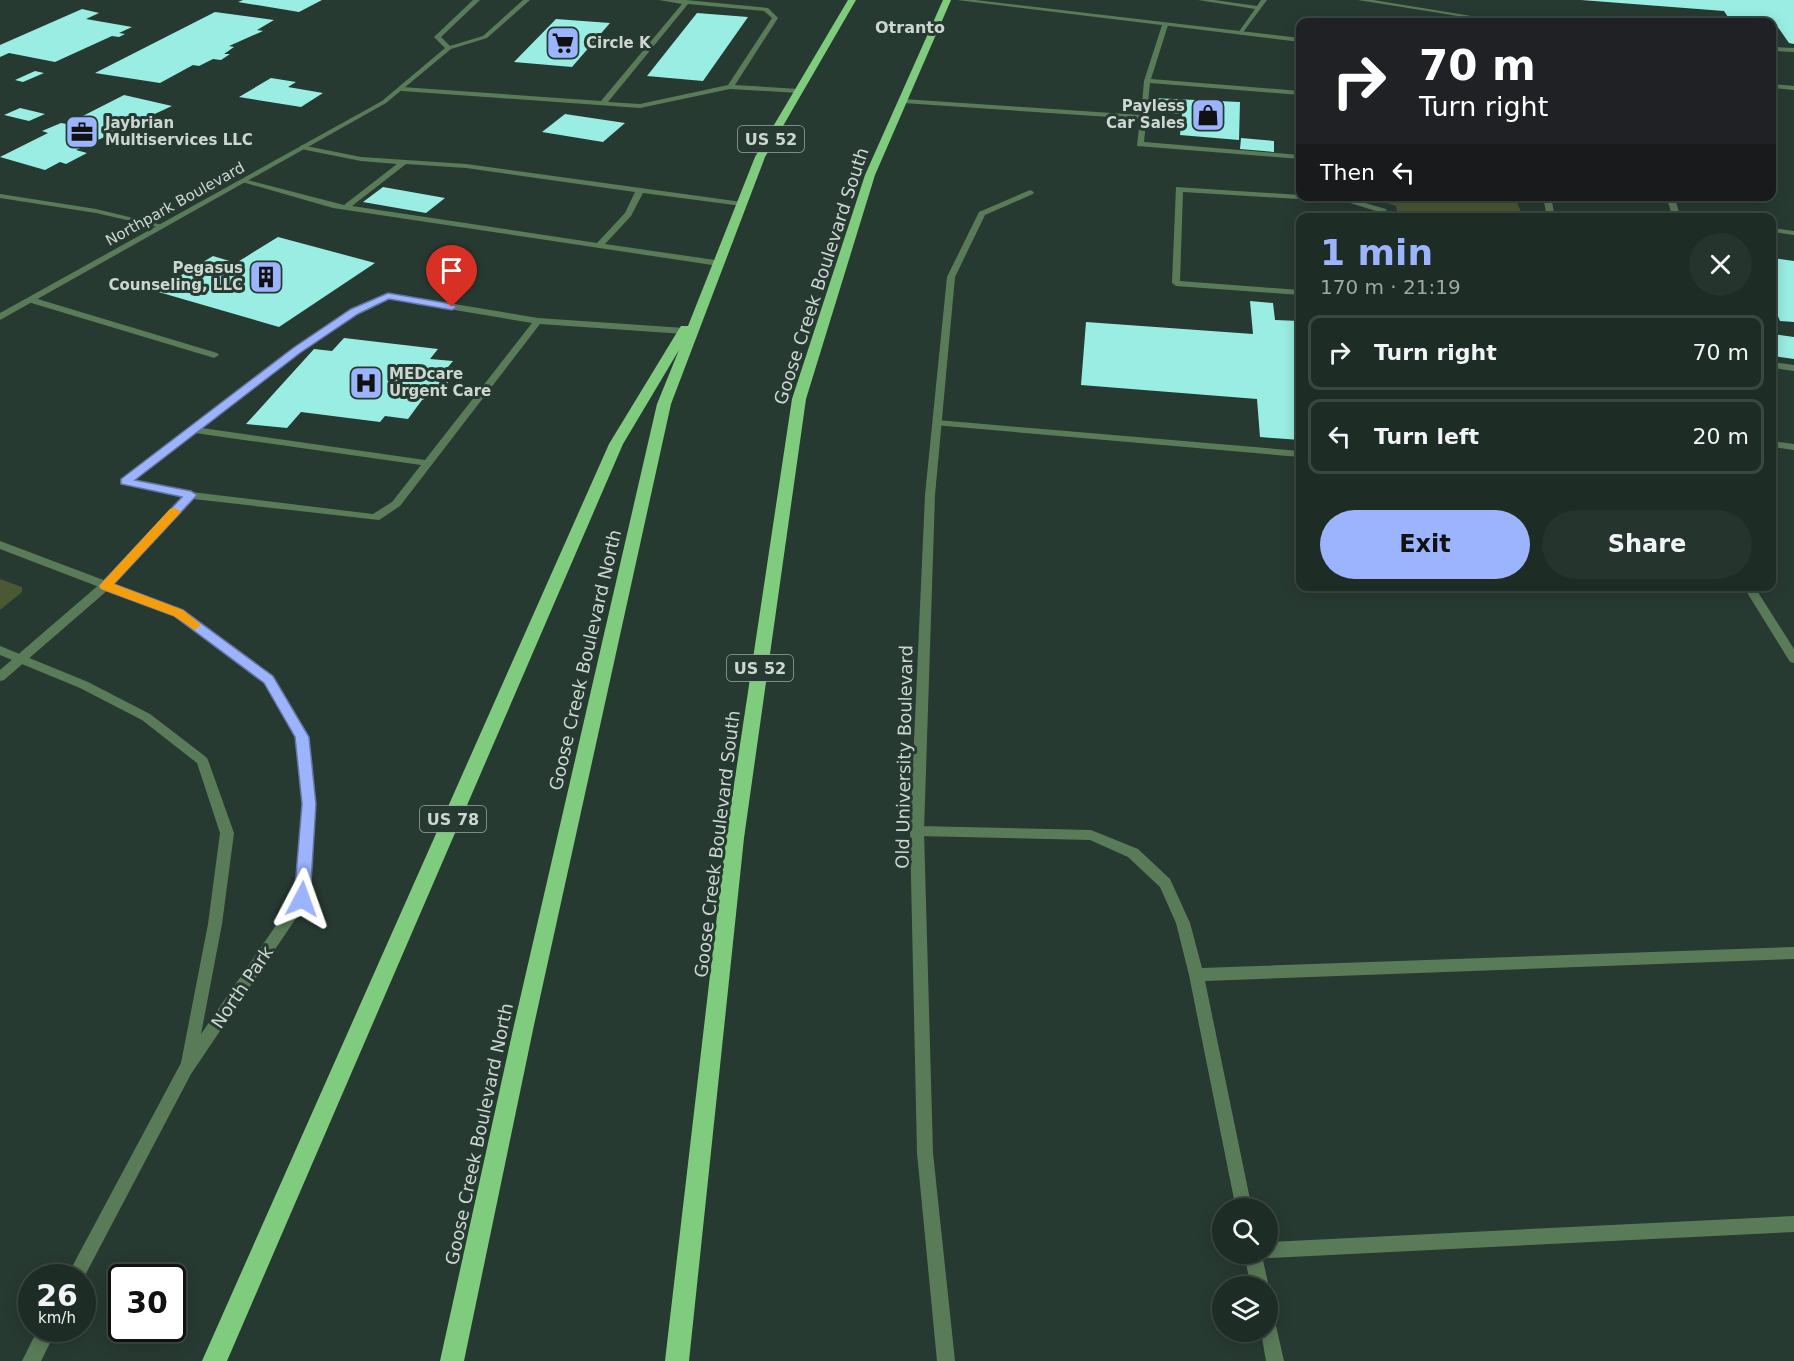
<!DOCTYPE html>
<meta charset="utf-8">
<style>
:root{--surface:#1d2c25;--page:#25342d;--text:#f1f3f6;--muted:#a0a7a7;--line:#3b4842;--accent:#9bb4fd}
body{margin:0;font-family:"DejaVu Sans",sans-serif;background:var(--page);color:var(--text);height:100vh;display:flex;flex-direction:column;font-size:22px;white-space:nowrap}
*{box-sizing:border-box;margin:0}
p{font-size:20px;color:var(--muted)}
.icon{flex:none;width:33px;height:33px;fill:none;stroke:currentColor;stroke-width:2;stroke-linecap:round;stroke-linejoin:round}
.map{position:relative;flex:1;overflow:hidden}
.details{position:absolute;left:1296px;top:213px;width:480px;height:378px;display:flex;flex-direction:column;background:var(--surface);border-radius:12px;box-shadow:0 3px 15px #0003,0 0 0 2px var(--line)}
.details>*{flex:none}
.top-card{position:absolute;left:1296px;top:18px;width:480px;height:183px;border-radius:12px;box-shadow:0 3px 15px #0003,0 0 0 2px var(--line);background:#202124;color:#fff;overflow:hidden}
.tools{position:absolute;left:1212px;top:1198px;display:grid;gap:12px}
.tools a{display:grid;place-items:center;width:66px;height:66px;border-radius:50%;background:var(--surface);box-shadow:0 3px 15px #0003,0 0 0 2px var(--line);font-size:30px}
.speed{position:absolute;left:18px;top:1264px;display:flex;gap:12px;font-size:30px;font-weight:700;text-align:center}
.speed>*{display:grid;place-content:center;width:78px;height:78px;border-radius:50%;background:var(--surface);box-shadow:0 3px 15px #0003,0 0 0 2px var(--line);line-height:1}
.speed small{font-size:15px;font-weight:400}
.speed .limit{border:3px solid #111;border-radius:9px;background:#fff;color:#111}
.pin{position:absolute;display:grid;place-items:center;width:51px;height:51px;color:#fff;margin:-62px -26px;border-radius:50% 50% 50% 0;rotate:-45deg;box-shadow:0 0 6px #0007}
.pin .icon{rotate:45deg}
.me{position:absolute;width:66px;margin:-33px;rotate:4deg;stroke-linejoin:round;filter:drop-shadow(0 0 4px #0008)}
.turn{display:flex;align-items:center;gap:21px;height:126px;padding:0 24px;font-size:27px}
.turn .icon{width:78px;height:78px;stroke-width:2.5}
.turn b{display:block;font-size:42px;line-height:51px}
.then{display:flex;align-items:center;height:57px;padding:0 24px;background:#0003;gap:12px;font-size:22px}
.round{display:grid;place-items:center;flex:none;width:63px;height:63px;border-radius:32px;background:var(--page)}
.overview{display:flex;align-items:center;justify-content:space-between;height:102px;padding:0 24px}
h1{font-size:36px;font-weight:800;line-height:45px;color:var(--accent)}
.button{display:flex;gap:12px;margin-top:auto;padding:12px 24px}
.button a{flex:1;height:69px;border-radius:36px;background:var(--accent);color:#111;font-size:24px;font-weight:800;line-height:69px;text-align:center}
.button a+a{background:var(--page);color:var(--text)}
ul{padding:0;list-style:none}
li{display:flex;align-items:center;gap:18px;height:75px;margin:0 12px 9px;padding:0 12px;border:3px solid var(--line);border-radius:12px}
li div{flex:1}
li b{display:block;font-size:22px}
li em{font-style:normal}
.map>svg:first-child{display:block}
</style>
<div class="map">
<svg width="1794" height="1361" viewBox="0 0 1794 1361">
<rect width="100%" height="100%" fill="#273a31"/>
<g fill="#4c5734">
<polygon points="1370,197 1515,197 1523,217 1398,217 1396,206"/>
<polygon points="0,579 22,587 22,592 0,610"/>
</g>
<g fill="#99ede2">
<polygon points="243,0 322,0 299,12 238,2"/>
<polygon points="1581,0 1794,0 1794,44 1789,43 1775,23 1730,20 1724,11"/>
<polygon points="82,9 99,13 86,19 132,27 119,33 125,34 119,37 112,36 55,62 9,53 0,57 0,45"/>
<polygon points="215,12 274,20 257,30 263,31 229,46 234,47 224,54 230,54 221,60 213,59 199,66 193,65 160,83 95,73"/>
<polygon points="697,13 748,17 703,81 647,76"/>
<polygon points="556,19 610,23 572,67 514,62"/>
<polygon points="35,71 44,73 23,82 15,80"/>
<polygon points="271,78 296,82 288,87 323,93 301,107 239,97"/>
<polygon points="124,95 172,106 76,150 87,153 66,164 60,162 45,170 0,157 48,133 42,131 61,123 67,124"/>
<polygon points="1152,98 1240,102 1239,140 1180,135 1182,114 1150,111"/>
<polygon points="20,108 45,114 29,121 4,115"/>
<polygon points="565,114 625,123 603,142 542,132"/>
<polygon points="1241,138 1274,141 1274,152 1240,149"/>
<polygon points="383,187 445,198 426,213 363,202"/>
<polygon points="278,237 375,263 279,327 155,291 213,256 236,263"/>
<polygon points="1772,258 1794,261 1794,322 1780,321 1772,302"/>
<polygon points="1250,301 1273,303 1275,320 1300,321 1300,440 1260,437 1257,399 1081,385 1086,322 1253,334"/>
<polygon points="1772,334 1794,337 1794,359 1772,356"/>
<polygon points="344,338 438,349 430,359 453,361 448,367 458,369 436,398 429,397 422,400 408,419 385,416 380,422 301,412 287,428 246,424 314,349 332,351"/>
</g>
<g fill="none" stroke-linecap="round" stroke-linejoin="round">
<g fill="#5a7b58" fill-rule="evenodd">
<path d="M659,0H686L768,8L778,18L735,85L799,89L802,91L799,93L730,89L640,108L402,91L399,89L402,87L601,101L682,4ZM688,4L764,11L772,18L728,85L640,104L608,102Z"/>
<polygon points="1198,0 1214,0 1257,6 1261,0 1267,0 1241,35 1238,33 1255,9"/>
<polygon points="1358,0 1373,0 1508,22 1496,22"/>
<polygon points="1165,23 1168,25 1151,79 1300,91 1300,95 1150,83 1144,142 1300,155 1300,159 1137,146 1140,119 903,103 900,101 903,99 1141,115 1144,81 1162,25"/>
<polygon points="1772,47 1794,48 1794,52 1772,51"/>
<path d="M301,145L361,157L466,164L742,202L746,204L742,206L643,193L631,216L605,244L722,261L723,263L719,266L333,208L239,181L243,179L344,205L397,164L361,161L301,149ZM406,164L466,168L635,192L625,213L597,243L352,206Z"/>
<polygon points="1176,187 1300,195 1300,196 1348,198 1386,209 1388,218 1380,218 1379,212 1347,202 1183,192 1180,281 1300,290 1300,295 1176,286 1172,283"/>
<polygon points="0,194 96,209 166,226 162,228 96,213 0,198"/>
<polygon points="1543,196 1551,196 1555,218 1547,218"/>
<polygon points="1666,196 1674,196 1681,218 1673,218"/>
<polygon points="1772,228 1794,231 1794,235 1772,232"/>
<path d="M388,293L538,318L684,328L688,331L684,334L540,324L400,506L379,520L193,499L109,589L4,680L0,681V670L101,583L184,497L121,484L120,482L121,480L294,348L351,309ZM389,299L532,323L425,460L202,428C261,382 320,329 389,299ZM195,433L421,465L392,502L373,514L191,492L133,481Z"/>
<polygon points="31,297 217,353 219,355 214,358 211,357 28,302 28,298"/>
<polygon points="1772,362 1794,365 1794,371 1772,368"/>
<polygon points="937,420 1300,451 1300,457 934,425 934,421"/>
<polygon points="1772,441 1794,444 1794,450 1772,447"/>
<polygon points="1743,586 1754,586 1794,649 1794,663 1790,662"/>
<polygon points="917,826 1091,830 1138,849 1170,879 1190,923 1202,968 1794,947 1794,959 1205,981 1252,1209 1236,1209 1189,975 1176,923 1160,887 1128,857 1090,840 917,836 912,835 910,831 912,827"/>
<polygon points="1794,1216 1794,1232 1268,1258 1262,1256 1269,1287 1268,1290 1268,1287 1251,1287 1244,1254 1268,1254 1268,1242"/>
<polygon points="1268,1314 1274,1317 1284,1361 1266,1361 1261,1332 1268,1332"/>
</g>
<g fill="#5a7b58" fill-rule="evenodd">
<polygon points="473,0 480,0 441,37 450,46 483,36 523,0 530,0 487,38 451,49 386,103 0,320 0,313 382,101 445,48 434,37"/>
<polygon points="1030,190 1034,192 1033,194 985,215 955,277 935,495 924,831 933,1153 955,1361 937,1361 917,1153 910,831 925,495 947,277 979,212"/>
<polygon points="0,541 183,610 272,676 308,737 316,804 309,899 191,1074 82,1281 82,1278 66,1278 181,1063 208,924 220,833 197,763 142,720 80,688 0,655 0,646 88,682 150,714 206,757 208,760 234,833 222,924 201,1034 295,898 302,804 296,737 264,682 175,616 0,549"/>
<polygon points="38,1329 57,1329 41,1361 22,1361"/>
</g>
<g fill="#5a7b58" fill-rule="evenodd">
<polygon points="957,0 975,0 1300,38 1300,42"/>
<polygon points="1772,84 1794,86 1794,90 1772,88"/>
</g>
<g fill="#80cc7e" fill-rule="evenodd">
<polygon points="848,0 856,0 765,157 671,404 534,1025 464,1361 440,1361 514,1025 657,404 679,350 623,444 227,1361 202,1361 609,444 679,329 681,326 688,326 755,157"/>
<polygon points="943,0 951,0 875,175 806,399 744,838 689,1361 665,1361 726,838 792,399 865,175"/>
</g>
</g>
<polygon fill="#9bb4fd" stroke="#6575a4" stroke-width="1.5" points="388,293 452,304 457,307 452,310 389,299 358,314 300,353 135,480 191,491 197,495 114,584 183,610 273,676 309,737 316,804 310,899 308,904 302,906 296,904 294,899 302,804 295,737 264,683 174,616 101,589 99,586 182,497 121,484 121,479 293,348 351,309"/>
<polygon fill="#f59e0b" points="175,508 181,512 179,514 114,584 183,610 201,625 195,630 174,616 101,589 99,586 170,509"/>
<defs>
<symbol id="supermarket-square" viewBox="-11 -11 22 22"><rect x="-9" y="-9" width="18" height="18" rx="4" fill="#9bb4fd" stroke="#273a31"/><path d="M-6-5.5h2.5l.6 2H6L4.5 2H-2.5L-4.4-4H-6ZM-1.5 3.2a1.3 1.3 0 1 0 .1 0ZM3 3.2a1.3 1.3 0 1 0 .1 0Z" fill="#111"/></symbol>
<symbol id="shop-square" viewBox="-11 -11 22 22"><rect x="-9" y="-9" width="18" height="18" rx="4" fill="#9bb4fd" stroke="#273a31"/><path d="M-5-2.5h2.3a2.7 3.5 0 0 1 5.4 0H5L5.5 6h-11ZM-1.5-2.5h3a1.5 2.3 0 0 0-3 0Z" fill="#111"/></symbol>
<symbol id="office-square" viewBox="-11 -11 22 22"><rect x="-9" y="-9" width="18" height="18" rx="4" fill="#9bb4fd" stroke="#273a31"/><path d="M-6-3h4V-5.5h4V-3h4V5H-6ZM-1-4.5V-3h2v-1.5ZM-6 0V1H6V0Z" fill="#111"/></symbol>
<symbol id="building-square" viewBox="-11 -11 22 22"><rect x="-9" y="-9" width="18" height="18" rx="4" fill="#9bb4fd" stroke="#273a31"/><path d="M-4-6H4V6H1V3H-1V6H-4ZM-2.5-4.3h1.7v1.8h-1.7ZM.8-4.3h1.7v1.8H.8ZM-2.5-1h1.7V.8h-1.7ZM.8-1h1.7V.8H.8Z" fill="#111"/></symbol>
<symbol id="hospital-square" viewBox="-11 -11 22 22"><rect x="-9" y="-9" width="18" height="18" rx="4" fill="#9bb4fd" stroke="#273a31"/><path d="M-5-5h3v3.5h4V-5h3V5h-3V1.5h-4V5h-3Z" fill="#111"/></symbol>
</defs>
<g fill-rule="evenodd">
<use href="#supermarket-square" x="544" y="24" width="38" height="38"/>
<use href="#shop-square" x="1189" y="96" width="38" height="38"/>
<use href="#office-square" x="63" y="113" width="38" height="38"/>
<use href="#building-square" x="247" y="258" width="38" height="38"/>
<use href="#hospital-square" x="347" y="364" width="38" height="38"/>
</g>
<g text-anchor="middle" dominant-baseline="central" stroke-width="6" stroke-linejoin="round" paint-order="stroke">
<g font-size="15" font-weight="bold" fill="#ccd7d1" stroke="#273a31" text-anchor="start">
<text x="586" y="43">Circle K</text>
<text x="1185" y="106" text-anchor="end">Payless<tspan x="1185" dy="17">Car Sales</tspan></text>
<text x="105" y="123">Jaybrian<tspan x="105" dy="17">Multiservices LLC</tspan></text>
<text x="243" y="268" text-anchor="end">Pegasus<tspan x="243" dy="17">Counseling, LLC</tspan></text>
<text x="389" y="374">MEDcare<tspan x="389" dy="17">Urgent Care</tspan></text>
</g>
<g font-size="15" fill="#ccd7d1" stroke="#273a31">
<text transform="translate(175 204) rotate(-29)">Northpark Boulevard</text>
</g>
<g font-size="16" font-weight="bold" fill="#ccd7d1" stroke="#273a31">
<text x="910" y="27">Otranto</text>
</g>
<g fill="#273a31" stroke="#9aa8a1" stroke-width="1.5">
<rect x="738" y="126" width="66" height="26" rx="4.5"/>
<rect x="727" y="655" width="66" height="26" rx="4.5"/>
<rect x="420" y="806" width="66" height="26" rx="4.5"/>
</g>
<g font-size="16" font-weight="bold" fill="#ccd7d1">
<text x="771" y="139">US 52</text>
<text x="760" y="668">US 52</text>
<text x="453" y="819">US 78</text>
</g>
<g font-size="18" fill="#ccd7d1" stroke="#273a31">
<text transform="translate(821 276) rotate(-72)">Goose Creek Boulevard South</text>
<text transform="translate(585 660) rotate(-77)">Goose Creek Boulevard North</text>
<text transform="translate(904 757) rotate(-89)">Old University Boulevard</text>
<text transform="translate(717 844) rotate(-83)">Goose Creek Boulevard South</text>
<text transform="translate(242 987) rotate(-56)">North Park</text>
<text transform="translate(479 1134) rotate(-78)">Goose Creek Boulevard North</text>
</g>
</g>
</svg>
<div class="tools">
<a><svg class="icon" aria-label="search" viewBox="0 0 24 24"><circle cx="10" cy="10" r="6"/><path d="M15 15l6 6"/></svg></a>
<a><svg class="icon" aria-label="layers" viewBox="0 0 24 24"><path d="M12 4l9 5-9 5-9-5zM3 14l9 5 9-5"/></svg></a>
</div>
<div class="speed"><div>26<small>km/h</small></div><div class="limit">30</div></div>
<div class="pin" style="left:452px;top:307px;background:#d93025"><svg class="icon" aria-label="arrive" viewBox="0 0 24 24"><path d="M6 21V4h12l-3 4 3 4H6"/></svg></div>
<svg class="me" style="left:302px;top:899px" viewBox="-20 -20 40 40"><path d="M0-17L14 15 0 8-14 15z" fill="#9bb4fd" stroke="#fff" stroke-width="4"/></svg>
<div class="top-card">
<div class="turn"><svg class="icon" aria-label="right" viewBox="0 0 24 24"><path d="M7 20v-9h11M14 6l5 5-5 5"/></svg><div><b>70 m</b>Turn right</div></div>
<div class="then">Then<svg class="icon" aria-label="left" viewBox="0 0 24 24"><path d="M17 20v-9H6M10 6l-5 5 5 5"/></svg></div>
</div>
<section class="details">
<div class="overview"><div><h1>1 min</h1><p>170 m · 21:19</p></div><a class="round"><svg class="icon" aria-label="close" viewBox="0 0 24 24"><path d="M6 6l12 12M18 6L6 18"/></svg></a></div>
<ul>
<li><svg class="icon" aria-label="right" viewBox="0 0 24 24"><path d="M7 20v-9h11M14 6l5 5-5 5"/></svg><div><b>Turn right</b></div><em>70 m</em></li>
<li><svg class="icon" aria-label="left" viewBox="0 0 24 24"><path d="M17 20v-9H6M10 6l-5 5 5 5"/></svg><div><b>Turn left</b></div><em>20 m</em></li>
</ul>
<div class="button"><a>Exit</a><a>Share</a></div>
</section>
</div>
